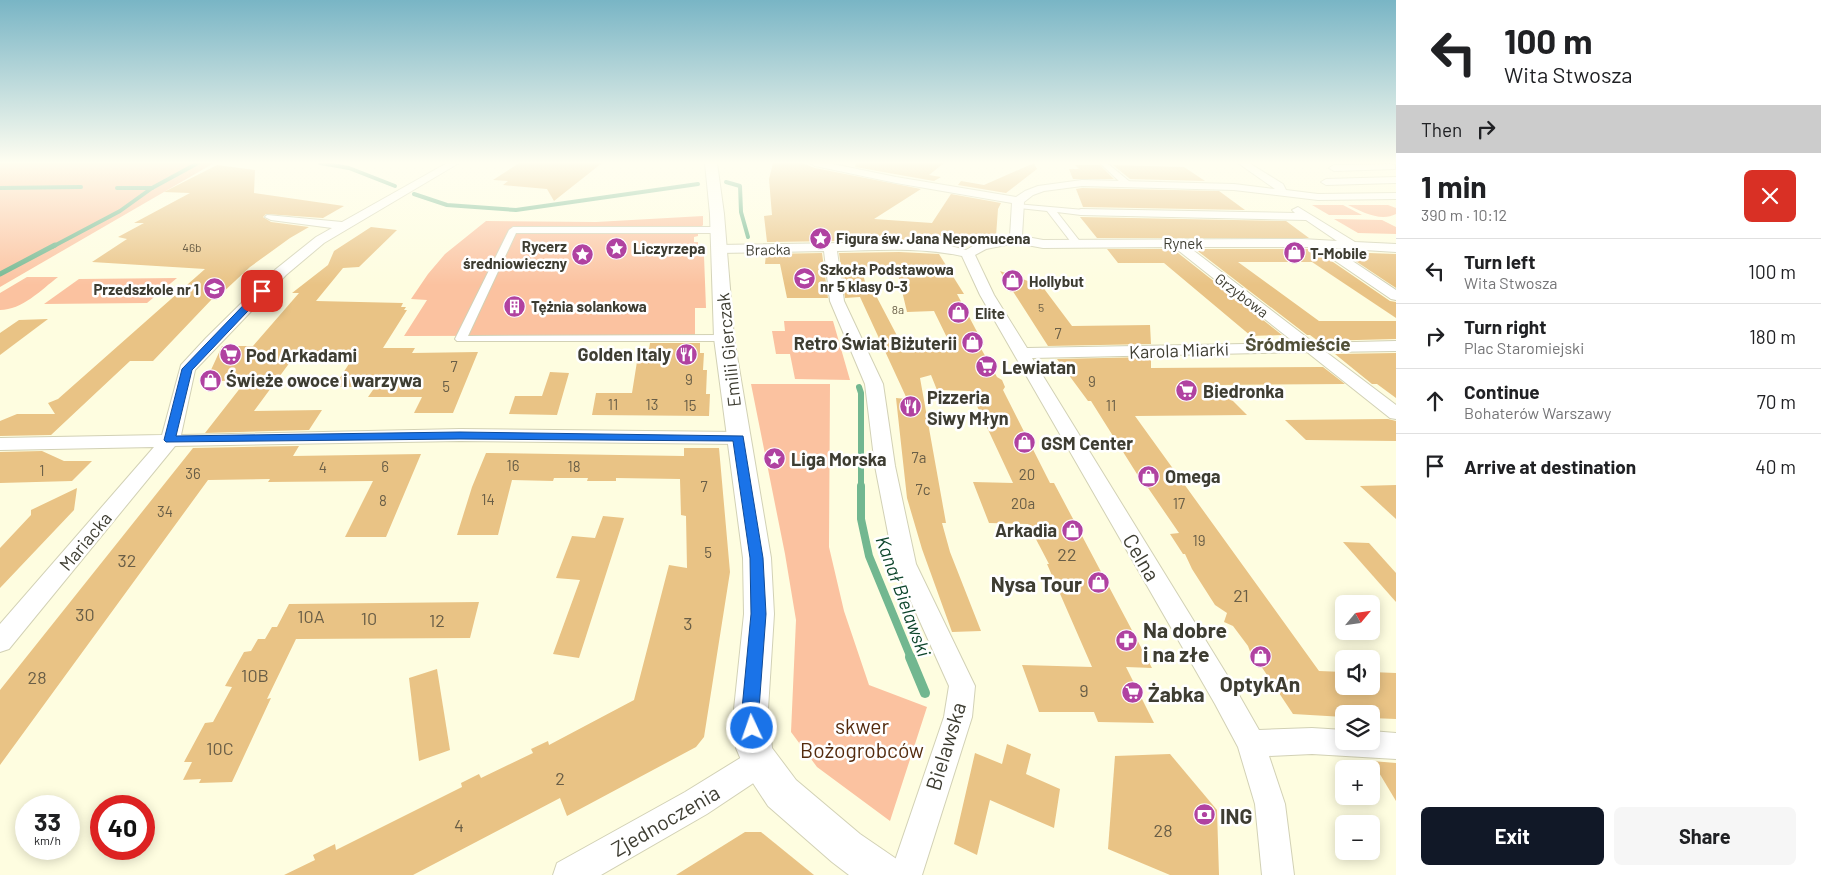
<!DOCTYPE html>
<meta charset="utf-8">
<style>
:root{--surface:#fff;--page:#f6f6f6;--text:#202124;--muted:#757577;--line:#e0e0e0;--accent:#111827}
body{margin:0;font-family:Barlow,sans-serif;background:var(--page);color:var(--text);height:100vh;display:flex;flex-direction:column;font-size:19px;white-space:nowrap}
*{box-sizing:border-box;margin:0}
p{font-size:16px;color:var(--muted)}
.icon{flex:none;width:28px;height:28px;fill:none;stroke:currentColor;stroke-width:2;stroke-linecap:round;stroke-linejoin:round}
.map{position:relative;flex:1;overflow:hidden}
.drawer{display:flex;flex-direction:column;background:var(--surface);width:425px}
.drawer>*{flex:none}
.banner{background:#fff;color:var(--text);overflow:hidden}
.needle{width:32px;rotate:61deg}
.controls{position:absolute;left:1335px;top:595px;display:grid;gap:10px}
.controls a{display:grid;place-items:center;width:45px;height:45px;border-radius:8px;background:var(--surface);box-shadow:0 2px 12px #0003;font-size:25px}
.speed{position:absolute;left:15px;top:795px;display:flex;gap:10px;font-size:25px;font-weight:700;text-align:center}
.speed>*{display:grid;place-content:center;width:65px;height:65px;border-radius:50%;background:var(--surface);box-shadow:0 2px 12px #0003;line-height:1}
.speed small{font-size:12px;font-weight:400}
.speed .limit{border:8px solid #d22;background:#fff;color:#111}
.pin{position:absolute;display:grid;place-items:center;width:42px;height:42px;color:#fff;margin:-21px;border-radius:10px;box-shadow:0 2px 8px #0006}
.me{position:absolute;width:55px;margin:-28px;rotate:357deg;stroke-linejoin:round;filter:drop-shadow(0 0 4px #0008)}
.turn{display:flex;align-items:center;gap:18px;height:105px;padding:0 25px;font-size:22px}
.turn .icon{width:65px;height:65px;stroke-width:2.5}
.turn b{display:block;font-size:35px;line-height:42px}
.then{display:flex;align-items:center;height:48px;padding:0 25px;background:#0003;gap:10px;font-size:19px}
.round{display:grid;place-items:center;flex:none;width:52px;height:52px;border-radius:8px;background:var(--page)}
.summary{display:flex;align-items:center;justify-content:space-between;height:85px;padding:0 25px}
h1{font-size:30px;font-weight:700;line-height:38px}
.action{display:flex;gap:10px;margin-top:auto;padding:10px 25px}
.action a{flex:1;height:58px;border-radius:8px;background:var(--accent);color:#fff;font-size:20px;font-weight:700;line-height:58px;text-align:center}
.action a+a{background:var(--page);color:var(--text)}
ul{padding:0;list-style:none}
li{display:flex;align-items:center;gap:15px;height:65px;padding:0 25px;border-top:1px solid var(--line)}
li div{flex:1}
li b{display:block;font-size:19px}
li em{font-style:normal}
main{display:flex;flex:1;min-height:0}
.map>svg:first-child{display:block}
</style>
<main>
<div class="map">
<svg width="1396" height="875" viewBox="0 0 1396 875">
<rect width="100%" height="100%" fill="#fefde0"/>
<g fill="#fbc2a0">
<polygon points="0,163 214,163 0,287"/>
<polygon points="1312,205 1343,205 1362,215 1329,215"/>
<path d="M1348,205H1388L1396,208V214C1381,222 1362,212 1348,205Z"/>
<polygon points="703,216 703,225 698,231 698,236 694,237 694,242 698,242 698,248 704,256 706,308 695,308 695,335 404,336 427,300 411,299 428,274 445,254 486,221 596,222"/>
<polygon points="1334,219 1382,220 1396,227 1396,234 1358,233"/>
<path d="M27,277H58C41,290 22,310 0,310V293Z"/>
<polygon points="177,278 147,303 44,304 79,279"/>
<polygon points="784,321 833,321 850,380 795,379 790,354 776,354 772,331 785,331"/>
<polygon points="751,384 830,384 829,547 844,611 869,685 927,707 890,821 817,767 791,732 796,620 785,554"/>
</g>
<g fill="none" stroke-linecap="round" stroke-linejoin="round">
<g stroke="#72b790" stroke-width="4">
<polyline points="320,163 349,168 395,186"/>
<polyline points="726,182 740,186 741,212 748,237"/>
<polyline points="0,188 81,187"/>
<polyline points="117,188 152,188"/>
<polyline points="414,194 447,205 516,210 698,184"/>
<polyline points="52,247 120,211 152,188 198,163"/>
</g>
<polyline stroke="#72b790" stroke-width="5" points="0,274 55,245"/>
<polyline stroke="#72b790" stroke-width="6" points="859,387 861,393 861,487"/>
<polyline stroke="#72b790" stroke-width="8" points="861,486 861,519 869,556 911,658"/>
<polyline stroke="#72b790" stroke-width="10" points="910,657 925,693"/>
</g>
<g fill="#e9c385" fill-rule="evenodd">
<polygon points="519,163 602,163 554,201 547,189 503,185 508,181 493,180"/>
<polygon points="773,163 802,163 815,168 921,189 874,219 932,223 951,194 1001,203 998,209 996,236 978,241 975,236 958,236 927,237 930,242 911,240 767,242 764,216 772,215 769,179"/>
<polygon points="856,163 944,163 929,175 941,177 934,181 855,167"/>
<polygon points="1034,163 1037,169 1006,193 958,185 961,181 984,185"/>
<polygon points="217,165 255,170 254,193 344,206 323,218 266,214 263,217 271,222 309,227 290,238 250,267 220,295 213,298 153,361 130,361 51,435 0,436 0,421 17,414 55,414 48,403 58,399 205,269 92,262 127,239 118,237 144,223 134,223 190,193 164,192"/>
<polygon points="1075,165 1100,165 1114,179 1073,179 1069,169 1079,169"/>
<polygon points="1113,165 1184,167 1205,181 1130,179"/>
<polygon points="1082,188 1219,191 1245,210 1083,207 1076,189"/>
<polygon points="1080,217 1286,221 1309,238 1097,238"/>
<polygon points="371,227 397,230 359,267 343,268 316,301 403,303 401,307 406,307 404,310 407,310 383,348 415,348 412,353 478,352 453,413 414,413 422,397 368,397 375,387 334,387 356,353 296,354 254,411 322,410 309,430 205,433 248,378 205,383 222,346 253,346 299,293 292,293 328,265 334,251"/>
<polygon points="1107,249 1173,249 1282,335 1251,336 1164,263 1118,263"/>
<polygon points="1195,249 1314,249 1390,301 1396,302 1396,318 1312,262 1238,262 1319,321 1396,321 1396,339 1318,341 1310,335 1307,335"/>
<path d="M899,252L939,254L964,294H957L984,345H979L997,377L1002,380L1005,387L1003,390L1050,483H1054L1152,668L1126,667L1154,723L1098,722L1094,712H1039L1022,665L1092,667L1047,564H1049L1028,524L989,523L973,482L1013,483L970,391L937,390L931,375L920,378L946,523H942L950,552L981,631L952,632L922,549L907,498L896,398L907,399L860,297L845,298L839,253ZM862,269L897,270L907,312L934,311L953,350L904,349L872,288L867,291Z"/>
<polygon points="1342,252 1396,254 1396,288"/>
<polygon points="822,253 828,298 787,298 780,264 765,264 766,254"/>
<polygon points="1000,271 1042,286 1072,326 1150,325 1151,344 1048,346"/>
<polygon points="48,319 0,355 0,333 19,320"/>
<polygon points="650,343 700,343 700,353 704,353 703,370 707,370 706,394 710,394 709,416 592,415 596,393 632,393 639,349 649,349"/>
<polygon points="1396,353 1396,398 1377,384 1372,384 1335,354"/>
<polygon points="1151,357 1151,368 1323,367 1345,384 1217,385 1247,415 1135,416 1319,671 1344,672 1344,686 1371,686 1371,672 1396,673 1396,719 1371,718 1371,714 1344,714 1344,717 1293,714 1259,663 1251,654 1248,646 1233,626 1224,622 1227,613 1215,605 1192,569 1185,554 1183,554 1170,534 1179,533 1144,482 1142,482 1091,401 1088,401 1057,359"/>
<polygon points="550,372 569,373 557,415 509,414 515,396 542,396"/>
<polygon points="1388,419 1396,421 1396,441 1306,440 1285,420"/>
<polygon points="299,446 293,456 421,454 386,537 345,537 373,481 268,482 270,479 208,480 0,765 0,690 193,448"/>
<polygon points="684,448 719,448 730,572 704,737 696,747 567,816 560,798 413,875 284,875 315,860 313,855 335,844 336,850 462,787 461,783 479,774 481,778 533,753 531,749 548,741 549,745 634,700 669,565 687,568 686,516 681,515 680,479 616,478 616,481 587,481 588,478 554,478 553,481 512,480 498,535 457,535 472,487 486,453 684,456"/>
<polygon points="42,451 64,461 92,461 72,481 0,483 0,452"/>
<polygon points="1396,485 1396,519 1360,486"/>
<polygon points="77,488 74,510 0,588 0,548 31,515 31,510"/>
<polygon points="603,516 624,518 579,658 553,654 580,580 556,578 572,536 595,538"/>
<polygon points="1343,542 1369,543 1396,573 1396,602"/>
<polygon points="479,602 470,638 296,639 267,699 271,698 232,782 199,783 201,779 183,780 192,762 184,762 205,723 213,722 232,687 225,686 244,652 251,651 258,639 265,639 272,627 277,627 289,604"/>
<polygon points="437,669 450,750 419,761 409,678"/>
<polygon points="1007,744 1031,754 1026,774 1060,789 1054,828 990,800 977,855 954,844 975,753 1002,764"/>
<polygon points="1170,754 1217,810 1219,875 1170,875 1108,849 1115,756"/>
<polygon points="1372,761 1396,763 1396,801"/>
<polygon points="745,832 761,832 814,875 676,875"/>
</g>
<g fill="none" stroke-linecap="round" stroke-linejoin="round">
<defs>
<g id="pedestrian">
<polygon points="1100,163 1107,163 1130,182 1130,186 1124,186"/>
<polygon points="1016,204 1084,210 1085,212 1081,215 1057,212 1082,244 1080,246 1074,246 1047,211 1019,208 1016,208"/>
<polygon points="513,227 717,227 721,230 717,233 516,233 468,336 724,335 730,338 724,341 457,341 455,339 509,230"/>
</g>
<g id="minor">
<polygon points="447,163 459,163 324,243 286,275 195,370 181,435 460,429 738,432 745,434 747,438 745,442 738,444 460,441 175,446 9,649 0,652 0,624 154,447 0,450 0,438 162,435 181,365 206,338 276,269 316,237 332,228 271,220 265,217 267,215 342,222"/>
<path d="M810,163H828L896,177L1016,197L1025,191L1038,186L1082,180L1234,184L1275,189L1238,163H1249L1283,184L1286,190L1318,194L1396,193V199L1318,200L1234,190L1082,186L1044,191L1033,195L1024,202L1022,236L1043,240L1302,239L1337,241L1306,220L1081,215L1075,212L1081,209L1295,213L1292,210L1298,207L1355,242L1396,244V252L1333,248L1396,290V300L1391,299L1315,247H1189L1314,343L1396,341V351L1326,352L1396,405V419L1390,418L1307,352L1032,358L1235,688L1259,730L1312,728L1344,730V741H1371V731L1396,733V759L1312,754L1269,756L1285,804L1294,875H1262L1255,804L1238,747L1215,704L980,295L962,256C921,247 878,250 837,251L844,301L883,384L895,466L916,564L975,686L972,717L922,875H890L944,717L949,686L894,564L875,466L865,384L830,301L824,251L718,253L712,249L718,245L911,242L947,245L966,250L978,243L1010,236L1012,203L896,183L815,166ZM1016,243L1043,248L1174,247L1295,343L1027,348L994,295L975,255L986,249Z"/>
<polygon points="1391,164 1395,165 1395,169 1334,171 1329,168 1334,165"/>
<polygon points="1396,177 1396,183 1394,183 1326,185 1321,182 1326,179"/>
<polygon points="760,748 770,752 775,762 770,772 707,814 601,875 553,875 557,863 685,792 750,752"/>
</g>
<polygon id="tertiary" points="705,163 717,163 724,214 734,338 771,558 774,614 768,709 772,748 796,780 860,834 898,860 904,875 849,875 832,862 768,806 747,774 736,748 734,709 744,614 743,558 714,338 710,214"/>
</defs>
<use href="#pedestrian" stroke="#d2d1b5" stroke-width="2"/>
<use href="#minor" stroke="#d2d1b5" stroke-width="2"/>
<use href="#tertiary" stroke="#d2d1b5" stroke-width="2"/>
<use href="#pedestrian" fill="#fff" fill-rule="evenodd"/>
<use href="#minor" fill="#fff" fill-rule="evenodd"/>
<use href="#tertiary" fill="#fff" fill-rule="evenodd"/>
</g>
<linearGradient id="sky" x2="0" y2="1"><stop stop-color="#79b5c5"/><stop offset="0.57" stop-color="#fffef1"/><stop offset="1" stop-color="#fffef1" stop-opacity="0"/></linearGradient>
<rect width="1396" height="285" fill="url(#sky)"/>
<polygon fill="#1a73e8" stroke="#114b97" points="262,288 266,291 265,293 192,370 176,436 460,432 743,436 763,558 766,614 759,709 761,728 758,734 752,736 746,734 744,728 742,709 751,614 750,558 733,441 460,439 166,442 164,440 182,369 259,289"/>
<defs>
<symbol id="sight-disc" viewBox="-11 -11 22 22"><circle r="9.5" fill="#b042a1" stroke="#fff"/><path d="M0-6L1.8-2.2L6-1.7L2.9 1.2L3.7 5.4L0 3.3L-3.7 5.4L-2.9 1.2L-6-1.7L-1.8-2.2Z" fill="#fff"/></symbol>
<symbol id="shop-disc" viewBox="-11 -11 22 22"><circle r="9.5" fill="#b042a1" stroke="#fff"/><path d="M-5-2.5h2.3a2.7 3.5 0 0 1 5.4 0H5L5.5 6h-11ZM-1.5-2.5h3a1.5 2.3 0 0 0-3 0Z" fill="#fff"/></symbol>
<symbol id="school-disc" viewBox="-11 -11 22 22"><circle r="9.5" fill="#b042a1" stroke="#fff"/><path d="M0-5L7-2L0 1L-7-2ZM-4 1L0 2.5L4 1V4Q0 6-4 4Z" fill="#fff"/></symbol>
<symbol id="building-disc" viewBox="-11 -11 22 22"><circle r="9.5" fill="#b042a1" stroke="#fff"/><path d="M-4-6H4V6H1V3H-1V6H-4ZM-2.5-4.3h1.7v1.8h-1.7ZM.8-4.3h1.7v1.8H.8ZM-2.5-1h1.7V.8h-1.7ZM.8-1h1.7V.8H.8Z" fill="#fff"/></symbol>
<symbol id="restaurant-disc" viewBox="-11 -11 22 22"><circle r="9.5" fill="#b042a1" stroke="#fff"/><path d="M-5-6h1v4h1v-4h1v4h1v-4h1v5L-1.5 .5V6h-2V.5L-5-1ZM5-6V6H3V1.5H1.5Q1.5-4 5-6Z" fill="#fff"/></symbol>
<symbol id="supermarket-disc" viewBox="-11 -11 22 22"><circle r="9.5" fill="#b042a1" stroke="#fff"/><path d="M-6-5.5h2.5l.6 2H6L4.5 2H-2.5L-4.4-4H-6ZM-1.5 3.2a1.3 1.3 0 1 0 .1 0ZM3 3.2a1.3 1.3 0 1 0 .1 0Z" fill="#fff"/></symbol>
<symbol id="pharmacy-disc" viewBox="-11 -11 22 22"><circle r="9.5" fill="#b042a1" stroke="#fff"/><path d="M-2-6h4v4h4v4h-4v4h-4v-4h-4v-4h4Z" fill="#fff"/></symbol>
<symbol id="bank-disc" viewBox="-11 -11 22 22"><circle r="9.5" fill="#b042a1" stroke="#fff"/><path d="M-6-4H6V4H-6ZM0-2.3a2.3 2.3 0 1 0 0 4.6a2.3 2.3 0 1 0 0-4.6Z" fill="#fff"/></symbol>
</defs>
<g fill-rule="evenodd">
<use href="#sight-disc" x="808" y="226" width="25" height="25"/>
<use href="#sight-disc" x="604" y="236" width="25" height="25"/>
<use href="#shop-disc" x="1282" y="240" width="25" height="25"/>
<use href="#sight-disc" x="570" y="242" width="25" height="25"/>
<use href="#school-disc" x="792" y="266" width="25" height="25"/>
<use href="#shop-disc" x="1000" y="268" width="25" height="25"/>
<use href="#school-disc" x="202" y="276" width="25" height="25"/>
<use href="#building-disc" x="502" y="294" width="25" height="25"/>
<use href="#shop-disc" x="946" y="300" width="25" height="25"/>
<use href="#shop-disc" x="960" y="330" width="25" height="25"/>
<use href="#restaurant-disc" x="674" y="342" width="25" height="25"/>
<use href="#supermarket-disc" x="218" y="342" width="25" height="25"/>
<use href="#supermarket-disc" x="974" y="354" width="25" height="25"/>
<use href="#shop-disc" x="198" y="368" width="25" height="25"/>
<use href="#supermarket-disc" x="1174" y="378" width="25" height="25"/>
<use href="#restaurant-disc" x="898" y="394" width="25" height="25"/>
<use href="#shop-disc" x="1012" y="430" width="25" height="25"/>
<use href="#sight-disc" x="762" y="446" width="25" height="25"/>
<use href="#shop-disc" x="1136" y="464" width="25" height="25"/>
<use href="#shop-disc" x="1060" y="518" width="25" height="25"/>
<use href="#shop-disc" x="1086" y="570" width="25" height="25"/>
<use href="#pharmacy-disc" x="1114" y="628" width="25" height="25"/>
<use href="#shop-disc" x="1248" y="644" width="25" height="25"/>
<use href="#supermarket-disc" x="1120" y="680" width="25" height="25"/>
<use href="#bank-disc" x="1192" y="802" width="25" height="25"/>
</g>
<g text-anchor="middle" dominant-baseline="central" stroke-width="5" stroke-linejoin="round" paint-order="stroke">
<g font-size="12" fill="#695e47">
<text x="192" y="247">46b</text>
<text x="1041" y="307">5</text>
<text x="898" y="309">8a</text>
</g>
<g font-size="15" font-weight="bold" fill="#3e3d32" stroke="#fff" text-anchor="start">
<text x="836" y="238">Figura św. Jana Nepomucena</text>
<text x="567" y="246" text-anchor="end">Rycerz<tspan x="567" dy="17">średniowieczny</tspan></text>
<text x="633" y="248">Liczyrzepa</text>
<text x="1310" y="253">T-Mobile</text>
<text x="820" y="269">Szkoła Podstawowa<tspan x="820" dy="17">nr 5 klasy 0-3</tspan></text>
<text x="1029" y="281">Hollybut</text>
<text x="199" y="289" text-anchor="end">Przedszkole nr 1</text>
<text x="531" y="306">Tężnia solankowa</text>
<text x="975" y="313">Elite</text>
</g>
<g font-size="15" fill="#3e3d32" stroke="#fff">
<text x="1183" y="243">Rynek</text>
<text transform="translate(768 249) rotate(-1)">Bracka</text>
<text transform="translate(1242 295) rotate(37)">Grzybowa</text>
</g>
<g font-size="15" fill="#695e47">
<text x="1058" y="333">7</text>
<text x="454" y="366">7</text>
<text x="689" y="379">9</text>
<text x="1092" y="381">9</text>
<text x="446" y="386">5</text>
<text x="613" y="404">11</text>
<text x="652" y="404">13</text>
<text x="690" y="405">15</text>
<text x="1111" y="405">11</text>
<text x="919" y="457">7a</text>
<text x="513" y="465">16</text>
<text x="385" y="466">6</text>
<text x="574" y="466">18</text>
<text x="323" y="467">4</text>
<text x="42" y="470">1</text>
<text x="193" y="473">36</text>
<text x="1027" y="474">20</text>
<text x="704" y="486">7</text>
<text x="923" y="489">7c</text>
<text x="488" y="499">14</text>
<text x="383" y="500">8</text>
<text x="1023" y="503">20a</text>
<text x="1179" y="503">17</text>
<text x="165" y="511">34</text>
<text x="1199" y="540">19</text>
<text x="708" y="552">5</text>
</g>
<g font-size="18" font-weight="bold" fill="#3e3d32" stroke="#fff" text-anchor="start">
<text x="957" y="343" text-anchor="end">Retro Świat Biżuterii</text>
<text x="671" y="354" text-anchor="end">Golden Italy</text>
<text x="246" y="355">Pod Arkadami</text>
<text x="1002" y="367">Lewiatan</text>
<text x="226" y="380">Świeże owoce i warzywa</text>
<text x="1203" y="391">Biedronka</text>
<text x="927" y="397">Pizzeria<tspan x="927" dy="21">Siwy Młyn</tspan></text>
<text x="1041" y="443">GSM Center</text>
<text x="791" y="459">Liga Morska</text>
<text x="1165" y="476">Omega</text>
<text x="1057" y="530" text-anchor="end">Arkadia</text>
</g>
<g font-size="18" fill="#3e3d32" stroke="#fff">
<text transform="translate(728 350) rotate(-96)">Emilii Gierczak</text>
<text transform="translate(1179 350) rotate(-2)">Karola Miarki</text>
<text transform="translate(85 541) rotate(-50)">Mariacka</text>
</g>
<g font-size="18" fill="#695e47">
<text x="1067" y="554">22</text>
<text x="127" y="560">32</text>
<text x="1241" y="595">21</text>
<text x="85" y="614">30</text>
<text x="311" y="616">10A</text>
<text x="369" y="618">10</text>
<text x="437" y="620">12</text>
<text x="688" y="623">3</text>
<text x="255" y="675">10B</text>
<text x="37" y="677">28</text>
<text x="1084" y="690">9</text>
<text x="220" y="748">10C</text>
<text x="560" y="778">2</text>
<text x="459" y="825">4</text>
<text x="1163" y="830">28</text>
</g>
<g font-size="19" font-weight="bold" fill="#515038" stroke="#fff">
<text x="1298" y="343">Śródmieście</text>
</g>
<g font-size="19" font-style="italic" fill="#0e462c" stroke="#fff">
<text transform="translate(904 596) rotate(70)">Kanał Bielawski</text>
</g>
<g font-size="21" fill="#3e3d32" stroke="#fff">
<text transform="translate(1142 557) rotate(59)">Celna</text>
<text transform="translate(945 746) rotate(-73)">Bielawska</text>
<text transform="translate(665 820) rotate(-30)">Zjednoczenia</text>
</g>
<g font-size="21" font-weight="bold" fill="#3e3d32" stroke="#fff" text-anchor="start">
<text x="1082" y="583" text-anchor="end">Nysa Tour</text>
<text x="1143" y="629">Na dobre<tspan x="1143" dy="24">i na złe</tspan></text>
<text x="1260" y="683" text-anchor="middle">OptykAn</text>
<text x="1148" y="693">Żabka</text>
<text x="1220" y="815">ING</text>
</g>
<g font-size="21" fill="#542b0e" stroke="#fff">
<text x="862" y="725">skwer<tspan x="862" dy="24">Bożogrobców</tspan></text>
</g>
</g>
</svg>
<div class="controls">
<a><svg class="needle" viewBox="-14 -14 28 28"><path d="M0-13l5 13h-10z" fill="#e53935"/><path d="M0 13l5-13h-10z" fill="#757577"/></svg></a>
<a><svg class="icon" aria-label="sound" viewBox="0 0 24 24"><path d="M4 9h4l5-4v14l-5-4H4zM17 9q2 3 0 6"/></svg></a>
<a><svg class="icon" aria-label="layers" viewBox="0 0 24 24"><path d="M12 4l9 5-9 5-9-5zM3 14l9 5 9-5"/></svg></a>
<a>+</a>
<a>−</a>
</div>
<div class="speed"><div>33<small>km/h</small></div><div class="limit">40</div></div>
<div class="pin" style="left:262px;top:291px;background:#d93025"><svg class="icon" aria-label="arrive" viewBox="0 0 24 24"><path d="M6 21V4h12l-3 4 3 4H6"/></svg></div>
<svg class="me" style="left:752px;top:728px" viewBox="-20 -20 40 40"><circle r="17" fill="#1a73e8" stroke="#fff" stroke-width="3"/><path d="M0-11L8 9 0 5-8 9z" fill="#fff"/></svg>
</div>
<section class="drawer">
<div class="banner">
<div class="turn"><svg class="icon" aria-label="left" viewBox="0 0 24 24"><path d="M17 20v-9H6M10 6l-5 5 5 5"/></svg><div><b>100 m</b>Wita Stwosza</div></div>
<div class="then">Then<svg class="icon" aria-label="right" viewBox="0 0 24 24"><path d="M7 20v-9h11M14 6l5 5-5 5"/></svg></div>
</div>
<div class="summary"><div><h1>1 min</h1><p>390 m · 10:12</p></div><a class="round" style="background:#d93025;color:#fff"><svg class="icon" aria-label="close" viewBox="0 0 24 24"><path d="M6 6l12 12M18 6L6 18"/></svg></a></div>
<ul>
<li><svg class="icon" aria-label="left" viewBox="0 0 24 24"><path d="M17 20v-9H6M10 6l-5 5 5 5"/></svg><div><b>Turn left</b><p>Wita Stwosza</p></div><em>100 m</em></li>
<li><svg class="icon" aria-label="right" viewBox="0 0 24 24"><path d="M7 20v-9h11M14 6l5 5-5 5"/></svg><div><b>Turn right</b><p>Plac Staromiejski</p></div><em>180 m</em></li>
<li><svg class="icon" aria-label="ahead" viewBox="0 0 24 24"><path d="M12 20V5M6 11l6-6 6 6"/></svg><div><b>Continue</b><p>Bohaterów Warszawy</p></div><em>70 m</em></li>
<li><svg class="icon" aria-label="arrive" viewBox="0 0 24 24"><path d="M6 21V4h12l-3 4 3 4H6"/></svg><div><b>Arrive at destination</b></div><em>40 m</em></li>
</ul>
<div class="action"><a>Exit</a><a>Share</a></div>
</section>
</main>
